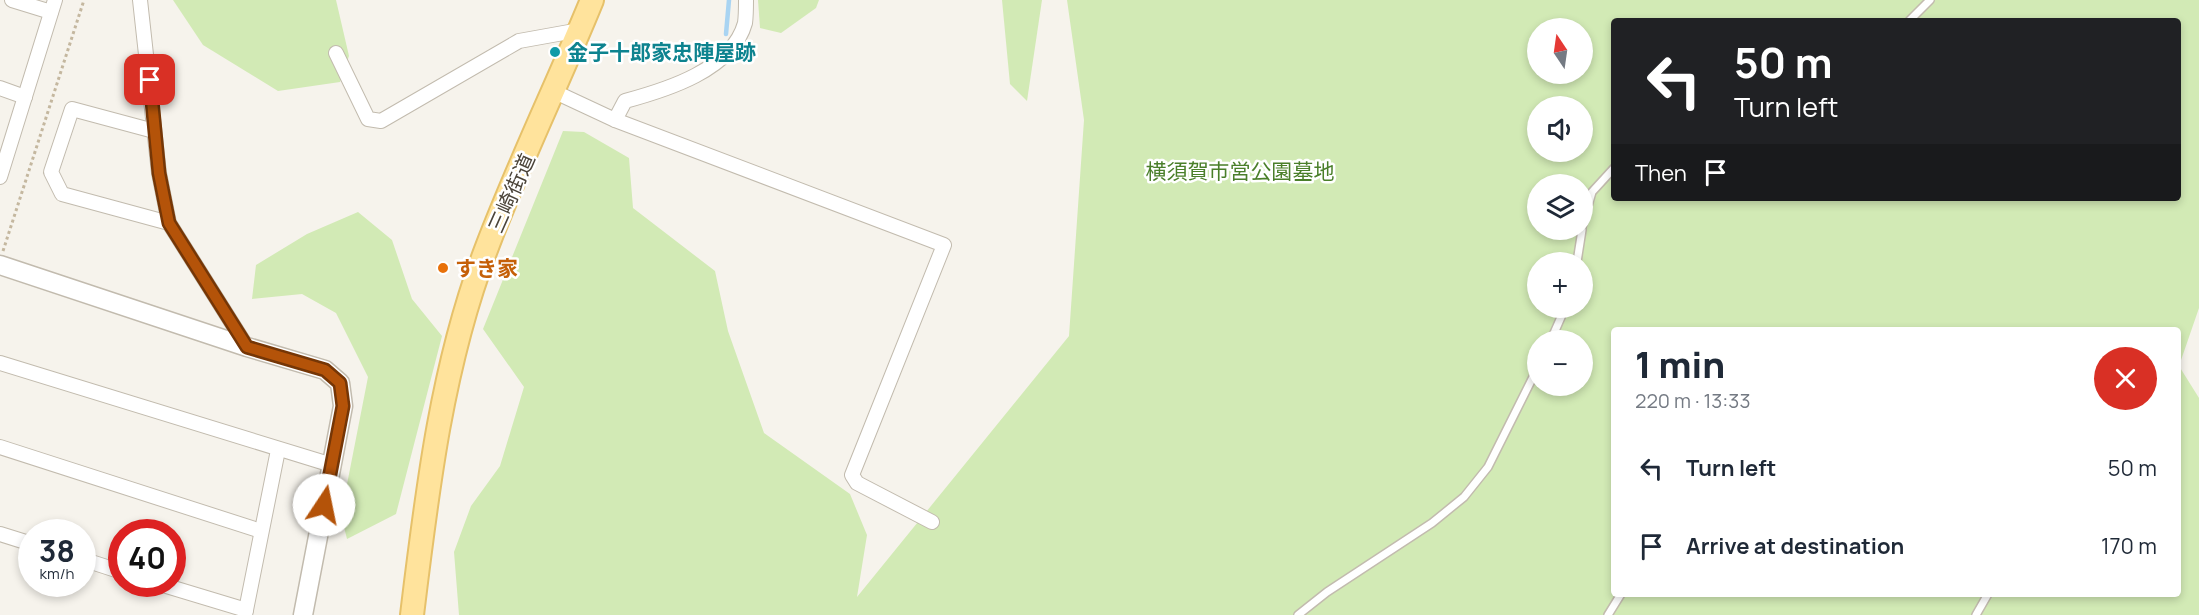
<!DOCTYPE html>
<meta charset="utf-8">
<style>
:root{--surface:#fff;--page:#f6f6f7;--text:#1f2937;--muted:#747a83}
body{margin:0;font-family:Manrope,"Noto Sans JP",sans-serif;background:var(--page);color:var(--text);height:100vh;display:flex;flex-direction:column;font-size:22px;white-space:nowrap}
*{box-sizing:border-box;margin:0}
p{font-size:20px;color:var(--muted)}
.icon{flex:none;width:33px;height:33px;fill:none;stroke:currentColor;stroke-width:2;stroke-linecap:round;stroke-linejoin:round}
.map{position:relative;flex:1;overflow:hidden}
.sheet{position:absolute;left:1611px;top:327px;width:570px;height:270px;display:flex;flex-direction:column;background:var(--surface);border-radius:6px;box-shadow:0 3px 9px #0003}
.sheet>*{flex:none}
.top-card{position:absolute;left:1611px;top:18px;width:570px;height:183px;border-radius:6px;box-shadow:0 3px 9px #0003;background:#202124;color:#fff;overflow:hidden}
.needle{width:39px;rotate:347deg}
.tools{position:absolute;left:1527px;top:18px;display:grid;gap:12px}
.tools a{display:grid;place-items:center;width:66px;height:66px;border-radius:50%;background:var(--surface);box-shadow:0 3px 9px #0003;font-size:30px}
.speed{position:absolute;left:18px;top:519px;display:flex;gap:12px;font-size:30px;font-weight:700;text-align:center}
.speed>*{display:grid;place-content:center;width:78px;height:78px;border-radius:50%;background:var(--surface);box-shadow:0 3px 9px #0003;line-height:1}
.speed small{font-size:15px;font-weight:400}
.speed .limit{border:9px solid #d22;background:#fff;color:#111}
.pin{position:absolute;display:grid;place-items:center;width:51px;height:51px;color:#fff;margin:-26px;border-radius:12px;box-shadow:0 3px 9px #0006}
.me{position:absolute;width:66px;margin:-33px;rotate:11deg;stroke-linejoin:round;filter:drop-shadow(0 0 4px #0008)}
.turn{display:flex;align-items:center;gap:21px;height:126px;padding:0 24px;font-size:27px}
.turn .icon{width:78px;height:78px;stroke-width:2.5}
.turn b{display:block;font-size:42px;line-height:51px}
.then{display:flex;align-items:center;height:57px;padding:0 24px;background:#0003;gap:12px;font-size:22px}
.round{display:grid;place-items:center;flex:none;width:63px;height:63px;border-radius:32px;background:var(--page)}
.summary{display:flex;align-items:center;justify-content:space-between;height:102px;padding:0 24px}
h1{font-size:36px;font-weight:800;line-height:45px}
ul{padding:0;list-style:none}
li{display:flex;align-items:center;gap:18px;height:78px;padding:0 24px}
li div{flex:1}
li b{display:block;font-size:22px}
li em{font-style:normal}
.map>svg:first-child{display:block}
</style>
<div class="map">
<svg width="2199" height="615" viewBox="0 0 2199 615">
<rect width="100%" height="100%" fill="#f6f3ec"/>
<g fill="#d2eab5" fill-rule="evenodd">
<polygon points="173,0 336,0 349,56 340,82 278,91 203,45"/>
<polygon points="758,0 819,0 816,8 781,33 760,28"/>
<polygon points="1002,0 1042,0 1027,101 1010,84"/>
<path d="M1067,0H2199V308L2179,366L2199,398V615H459L454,552L471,506L500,466L524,387L483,329L563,131L584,132L629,158L633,208L715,271L728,331L764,433L850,494L867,535L857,597L1069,336L1084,120ZM1614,21H2178V198H1614ZM1538,28H1582V74H1538ZM1538,106H1582V152H1538ZM1538,184H1582V230H1538ZM1538,262H1582V308H1538ZM1614,330H2178V594H1614ZM1538,340H1582V386H1538Z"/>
<polygon points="358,212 392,240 412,299 442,336 396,514 347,539 341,515 368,377 336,313 302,294 252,299 256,265 307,234"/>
</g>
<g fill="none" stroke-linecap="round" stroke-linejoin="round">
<polyline stroke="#a9d4f2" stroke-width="4.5" points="726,34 729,0"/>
<defs>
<g id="service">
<polyline points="1909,21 1930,0"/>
<polyline points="1582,227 1592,192 1614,168"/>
<polyline points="1577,262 1582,230"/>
<polyline points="1551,340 1565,308"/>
<polyline points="1298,615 1327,592 1432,523 1464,497 1488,467 1538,367"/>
<polyline points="1608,615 1621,594"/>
<polyline points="1976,615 1988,594"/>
</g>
<g id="minor">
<polyline points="12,0 51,12"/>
<polyline points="140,0 159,173 169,223 247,347"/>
<polyline points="336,53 368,119 381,121 519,41 580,30"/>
<polyline points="0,88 25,97"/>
<polyline points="555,92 615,120 944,245 852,475 857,483 932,522"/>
<path d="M615,120L625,101C666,90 732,70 745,23C746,16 746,7 746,0"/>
<polyline points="154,131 72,109 51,172 62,194 169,223"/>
<polyline points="0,177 55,0"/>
<polyline points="0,363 332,465"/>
<polyline points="0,447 261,531"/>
<polyline points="0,534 32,544"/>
<polyline points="82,559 122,572"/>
<polyline points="160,584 246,610"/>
<polyline points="245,615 278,450"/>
</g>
<polyline id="tertiary" points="0,265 247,347 325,370 340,383 343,406 303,615"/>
<path id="primary" d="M412,615C427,491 442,364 487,247C519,163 558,83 592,0"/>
</defs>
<use href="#service" stroke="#c2bbae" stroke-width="10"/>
<use href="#minor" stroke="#c2bbae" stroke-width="16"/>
<use href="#tertiary" stroke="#c2bbae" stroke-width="21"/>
<use href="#primary" stroke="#e6c16a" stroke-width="26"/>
<polyline stroke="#c4b79f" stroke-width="3" stroke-dasharray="3 3" stroke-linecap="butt" points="3,251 84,0"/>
<use href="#service" stroke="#fff" stroke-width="7"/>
<use href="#minor" stroke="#fff" stroke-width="14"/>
<use href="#tertiary" stroke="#fff" stroke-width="18"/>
<use href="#primary" stroke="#ffe39c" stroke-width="22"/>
</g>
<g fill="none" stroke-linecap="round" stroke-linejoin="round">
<defs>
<polyline id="route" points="150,80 159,173 169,223 247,347 325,370 340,383 343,406 324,505"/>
</defs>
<use href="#route" stroke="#753606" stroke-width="15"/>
<use href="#route" stroke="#b45309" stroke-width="10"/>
</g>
<circle fill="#0f9aa8" stroke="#fff" stroke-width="2" cx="555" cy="52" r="6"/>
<circle fill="#e8710a" stroke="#fff" stroke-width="2" cx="443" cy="268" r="6"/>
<g text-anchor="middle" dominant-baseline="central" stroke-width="5" stroke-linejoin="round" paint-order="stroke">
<g font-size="21" font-weight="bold" fill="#0d838f" stroke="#fff" text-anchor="start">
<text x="567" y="52">金子十郎家忠陣屋跡</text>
</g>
<g font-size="21" fill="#4a7f2a" stroke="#fff">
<text x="1240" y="171">横須賀市営公園墓地</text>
</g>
<g font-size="21" fill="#4b4439" stroke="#fff">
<text transform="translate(511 193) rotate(-66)">三崎街道</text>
</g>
<g font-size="21" font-weight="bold" fill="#c56008" stroke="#fff" text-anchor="start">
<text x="455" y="268">すき家</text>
</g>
</g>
</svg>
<div class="tools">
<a><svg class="needle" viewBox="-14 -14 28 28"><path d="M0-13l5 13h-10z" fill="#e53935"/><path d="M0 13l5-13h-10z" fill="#747a83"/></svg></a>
<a><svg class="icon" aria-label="sound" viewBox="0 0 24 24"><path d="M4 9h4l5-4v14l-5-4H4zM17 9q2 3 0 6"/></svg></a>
<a><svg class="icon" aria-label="layers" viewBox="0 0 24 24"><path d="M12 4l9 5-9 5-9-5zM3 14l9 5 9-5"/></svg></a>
<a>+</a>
<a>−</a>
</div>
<div class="speed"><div>38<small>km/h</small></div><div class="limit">40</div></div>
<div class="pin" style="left:150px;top:80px;background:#d93025"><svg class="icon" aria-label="arrive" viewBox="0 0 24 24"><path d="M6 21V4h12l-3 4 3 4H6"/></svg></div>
<svg class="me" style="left:324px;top:505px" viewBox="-20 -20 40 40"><circle r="19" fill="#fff"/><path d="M0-13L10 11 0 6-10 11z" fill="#b45309"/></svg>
<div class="top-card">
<div class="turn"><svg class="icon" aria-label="left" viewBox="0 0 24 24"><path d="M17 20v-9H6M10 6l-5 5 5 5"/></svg><div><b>50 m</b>Turn left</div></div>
<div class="then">Then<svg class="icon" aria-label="arrive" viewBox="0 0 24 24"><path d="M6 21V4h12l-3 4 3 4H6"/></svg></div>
</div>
<section class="sheet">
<div class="summary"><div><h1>1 min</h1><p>220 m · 13:33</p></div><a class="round" style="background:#d93025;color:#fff"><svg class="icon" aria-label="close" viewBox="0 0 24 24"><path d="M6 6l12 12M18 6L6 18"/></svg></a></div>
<ul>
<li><svg class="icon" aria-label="left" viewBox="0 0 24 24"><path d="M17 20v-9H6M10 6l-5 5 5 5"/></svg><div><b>Turn left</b></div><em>50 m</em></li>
<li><svg class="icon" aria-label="arrive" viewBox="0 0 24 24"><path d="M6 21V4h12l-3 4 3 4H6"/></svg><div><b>Arrive at destination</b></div><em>170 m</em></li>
</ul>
</section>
</div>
